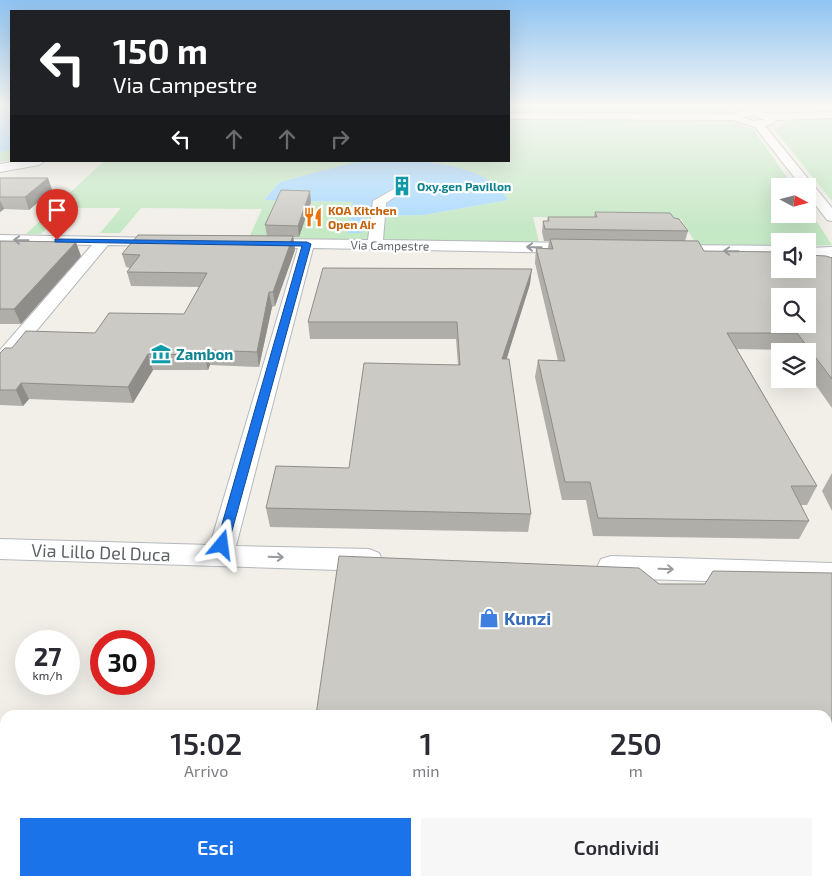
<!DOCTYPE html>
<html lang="it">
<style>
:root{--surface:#fff;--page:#f7f7f7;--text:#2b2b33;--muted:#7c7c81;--accent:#1a73e8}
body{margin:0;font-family:"Exo 2",sans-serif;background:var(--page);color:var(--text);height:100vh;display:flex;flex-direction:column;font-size:19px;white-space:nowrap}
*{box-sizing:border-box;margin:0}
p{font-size:16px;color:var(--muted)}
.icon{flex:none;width:28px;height:28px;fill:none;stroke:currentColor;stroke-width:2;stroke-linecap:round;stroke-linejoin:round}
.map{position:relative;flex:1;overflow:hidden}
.drawer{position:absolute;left:0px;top:710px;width:832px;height:176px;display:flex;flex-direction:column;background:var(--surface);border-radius:15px 15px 0 0;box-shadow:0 5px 20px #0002}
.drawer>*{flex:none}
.hud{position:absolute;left:10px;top:10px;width:500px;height:152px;border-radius:0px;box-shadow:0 5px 20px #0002;background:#202124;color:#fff;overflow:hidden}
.needle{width:32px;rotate:97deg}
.tools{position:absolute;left:771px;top:178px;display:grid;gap:10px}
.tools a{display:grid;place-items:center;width:45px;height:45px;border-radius:0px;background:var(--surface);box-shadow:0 5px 20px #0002;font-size:25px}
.speed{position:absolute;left:15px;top:630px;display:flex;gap:10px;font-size:25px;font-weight:700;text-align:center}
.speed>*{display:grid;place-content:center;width:65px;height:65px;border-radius:50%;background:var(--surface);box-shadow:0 5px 20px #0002;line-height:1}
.speed small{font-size:12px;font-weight:400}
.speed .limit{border:8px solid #d22;background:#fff;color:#111}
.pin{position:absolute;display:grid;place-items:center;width:42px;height:42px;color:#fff;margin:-51px -21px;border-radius:50% 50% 50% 0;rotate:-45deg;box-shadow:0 0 5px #0007}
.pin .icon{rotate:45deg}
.me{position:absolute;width:55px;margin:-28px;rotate:16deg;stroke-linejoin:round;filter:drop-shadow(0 0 4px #0008)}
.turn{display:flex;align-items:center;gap:18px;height:105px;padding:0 20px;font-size:22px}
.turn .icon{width:65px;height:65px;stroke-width:2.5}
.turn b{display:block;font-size:35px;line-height:42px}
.lanes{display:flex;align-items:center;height:48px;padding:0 20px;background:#0003;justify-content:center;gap:25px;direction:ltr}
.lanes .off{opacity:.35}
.eta{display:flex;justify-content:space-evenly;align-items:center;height:85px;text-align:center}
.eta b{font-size:30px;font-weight:600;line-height:35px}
.button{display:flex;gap:10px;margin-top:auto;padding:10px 20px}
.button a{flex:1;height:58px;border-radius:0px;background:var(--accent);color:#fff;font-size:20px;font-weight:600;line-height:58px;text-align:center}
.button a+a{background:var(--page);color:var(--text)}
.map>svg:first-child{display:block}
</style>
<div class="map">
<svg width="832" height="886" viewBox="0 0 832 886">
<rect width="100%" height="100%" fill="#f1efe8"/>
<g fill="#c5e8c5">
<polygon points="0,106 11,106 11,160 0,162"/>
<polygon points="509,106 731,106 735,110 728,113 714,114 509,114"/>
<path d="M715,118L727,120L753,129L793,186H780V214H808V208L832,245L808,246V241H780V246L697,245L681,219L533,217L539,242L249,238L262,209L141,208L120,233H100L121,208H68L41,234H26L104,161H364L280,182L264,200L354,202L347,233H362L366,216L424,215L508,200C490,173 451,165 421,161H509V119Z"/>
<polygon points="832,118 832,201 774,129 791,119"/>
</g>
<g fill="#aadaff">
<polygon points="0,106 11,106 11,139 0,140"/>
<path d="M421,161C445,164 476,169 496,185C501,189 504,195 508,200L424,215L366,216L362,233H347L353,202L264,200L280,182L356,162Z"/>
</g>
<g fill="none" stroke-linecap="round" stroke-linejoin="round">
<polygon fill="#aadaff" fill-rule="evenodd" points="11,136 11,150 0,152 0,138"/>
<defs>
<g id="street">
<path d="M754,110L769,114L832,112V118L777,120L772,124L765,126L832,208V221L827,220L808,195V186H801L755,127L733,120L509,119V113L733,114L743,111ZM754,116L765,120L753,121L742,117Z"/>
<polygon points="18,161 45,161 39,165 0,172 0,164"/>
<polygon points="394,189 400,193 386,203 383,240 579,243 584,245 587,248 584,251 579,253 313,248 236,546 369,549 379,553 382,560 379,567 369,571 0,559 0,539 210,545 298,248 264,247 259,246 257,243 259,240 264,239 368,240 373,201"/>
<polygon points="0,235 162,238 167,239 169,242 167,245 162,246 108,245 7,366 0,368 0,350 92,245 0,243"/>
<polygon points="674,245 780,246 780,256 669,253 666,250 669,247"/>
<polygon points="832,247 832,257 808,256 808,248"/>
<polygon points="611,556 832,563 832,585 611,578 601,575 597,567 601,559"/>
</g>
</defs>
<use href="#street" stroke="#b5b8bc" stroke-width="2"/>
<use href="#street" fill="#fff" fill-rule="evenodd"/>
</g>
<g fill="#afaea9">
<polygon points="0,178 48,178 52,190 29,210 4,209 0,212"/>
<polygon points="311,202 299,237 293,237 295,250 275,306 272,307 259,367 210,365 208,370 153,370 133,403 29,399 23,406 0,405 0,353 12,348 95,333 184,314 199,287 131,286 127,272 130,268 126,267 122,254 267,236 265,225"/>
<polygon points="595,212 674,218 688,231 685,241 704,251 780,269 832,258 832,408 808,374 808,351 791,351 790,350 737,349 817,486 807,505 801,505 809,521 799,539 593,536 586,500 562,500 535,377 538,360 558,361 535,263 536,248 548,248 549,241 544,241 542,232 543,221 547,221 548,217 594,217"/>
<polygon points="0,241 81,256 21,324 0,324"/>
<polygon points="530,284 506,359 531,514 528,532 270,527 266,508 349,468 458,365 456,339 310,339 308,322"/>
<polygon points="832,473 832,511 822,491"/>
<polygon points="832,573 832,831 828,830 828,715 659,584 705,584"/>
</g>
<g fill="#8f8d8a">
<polygon points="48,178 52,190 29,210 25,197"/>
<polygon points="310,191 311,202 299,237 298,226"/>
<polygon points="0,200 4,209 0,212"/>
<polygon points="293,236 295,250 275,306 273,292"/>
<polygon points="76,242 81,256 21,324 14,309"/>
<polygon points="532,269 530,284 501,377 502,359"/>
<polygon points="269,292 272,307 259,367 257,352"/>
<polygon points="206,350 210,365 208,370 204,355"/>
<polygon points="148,354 153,370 133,403 128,387"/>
<polygon points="21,383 29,399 23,406 16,390"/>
<polygon points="247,881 255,881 254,886 246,886"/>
</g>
<g fill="#cccac5" stroke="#8f8d8a" fill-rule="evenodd">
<polygon points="0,178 48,178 25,197 0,197"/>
<polygon points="281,190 310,191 298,226 265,225"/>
<polygon points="595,212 670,213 674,218 679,219 688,231 545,229 543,221 549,221 548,217 597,217"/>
<polygon points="138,235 293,236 273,292 269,292 257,352 206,350 204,355 148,354 128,387 21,383 16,390 0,390 0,353 5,348 12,348 26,331 95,333 109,313 184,314 207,273 127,272 140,255 122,254"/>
<path d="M550,239L698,241L704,251L780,252V269H808V255L826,256L832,258V379L797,333H727L817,486H791L809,521L598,518L590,482H565L538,360L565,361L536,248L553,249ZM780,296H808V324H780Z"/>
<polygon points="0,241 76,242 14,309 0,309"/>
<polygon points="323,268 532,269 502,359 509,359 531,514 266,508 276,466 349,468 364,363 460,365 457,322 308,322"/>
<polygon points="339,556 639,568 659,584 705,584 713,571 832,573 832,815 828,814 828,715 316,715"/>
<polygon points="143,881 247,881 246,886 141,885"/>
<polygon points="530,881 583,881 584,886 488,886"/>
<polygon points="0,883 61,886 0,886"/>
<polygon points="832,885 832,886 781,886"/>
</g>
<defs><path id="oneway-shaft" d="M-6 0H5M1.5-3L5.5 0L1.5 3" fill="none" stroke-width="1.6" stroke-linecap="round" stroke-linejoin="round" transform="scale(1.25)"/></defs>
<g stroke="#979a9d">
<use href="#oneway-shaft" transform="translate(21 240) rotate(-179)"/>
<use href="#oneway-shaft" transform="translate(534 247) rotate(-179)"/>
<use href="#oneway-shaft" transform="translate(731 251) rotate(-179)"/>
<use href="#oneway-shaft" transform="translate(276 557) rotate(2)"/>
<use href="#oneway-shaft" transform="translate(666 569) rotate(2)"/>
</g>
<linearGradient id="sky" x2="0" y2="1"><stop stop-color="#8fc3f1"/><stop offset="0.46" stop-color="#f9f8f5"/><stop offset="1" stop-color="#f9f8f5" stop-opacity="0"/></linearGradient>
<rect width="832" height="230" fill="url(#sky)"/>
<polygon fill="#1a73e8" stroke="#114b97" points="55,239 307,242 311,244 227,549 222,551 218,549 216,545 302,246 57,242 55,242"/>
<defs>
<symbol id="building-bare" viewBox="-9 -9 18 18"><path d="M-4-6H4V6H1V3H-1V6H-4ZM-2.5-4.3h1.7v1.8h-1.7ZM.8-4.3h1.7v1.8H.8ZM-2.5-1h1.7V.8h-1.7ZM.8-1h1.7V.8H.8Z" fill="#0f9aa8" stroke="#fff" stroke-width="2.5" paint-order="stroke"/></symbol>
<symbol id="restaurant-bare" viewBox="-9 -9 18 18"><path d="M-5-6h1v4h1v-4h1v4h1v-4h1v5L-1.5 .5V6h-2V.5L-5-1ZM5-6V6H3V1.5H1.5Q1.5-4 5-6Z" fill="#e8710a" stroke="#fff" stroke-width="2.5" paint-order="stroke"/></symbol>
<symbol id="museum-bare" viewBox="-9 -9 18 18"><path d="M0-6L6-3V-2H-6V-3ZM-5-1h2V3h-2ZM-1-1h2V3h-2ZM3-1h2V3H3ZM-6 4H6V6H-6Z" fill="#0f9aa8" stroke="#fff" stroke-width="2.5" paint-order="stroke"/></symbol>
<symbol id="shop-bare" viewBox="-9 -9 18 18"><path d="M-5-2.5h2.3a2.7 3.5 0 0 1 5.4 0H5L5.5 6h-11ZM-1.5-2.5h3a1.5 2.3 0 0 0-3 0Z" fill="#3f7fe0" stroke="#fff" stroke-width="2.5" paint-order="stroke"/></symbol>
</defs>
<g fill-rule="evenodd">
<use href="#building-bare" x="388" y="172" width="28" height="28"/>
<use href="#restaurant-bare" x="299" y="203" width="28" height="28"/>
<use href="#museum-bare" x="147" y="340" width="28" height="28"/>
<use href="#shop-bare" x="475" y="604" width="28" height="28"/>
</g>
<g text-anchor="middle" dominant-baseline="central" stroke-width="4.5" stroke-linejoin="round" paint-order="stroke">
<g font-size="12" font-weight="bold" fill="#0d838f" stroke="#fff" text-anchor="start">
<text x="417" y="186">Oxy.gen Pavillon</text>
</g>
<g font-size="12" font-weight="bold" fill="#c56008" stroke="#fff" text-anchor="start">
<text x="328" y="210">KOA Kitchen<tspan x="328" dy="14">Open Air</tspan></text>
</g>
<g font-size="12" fill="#5f6368" stroke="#fff">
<text transform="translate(390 245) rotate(1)">Via Campestre</text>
</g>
<g font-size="15" font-weight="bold" fill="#0d838f" stroke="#fff" text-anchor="start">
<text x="176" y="354">Zambon</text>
</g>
<g font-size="18" fill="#5f6368" stroke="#fff">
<text transform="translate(101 552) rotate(2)">Via Lillo Del Duca</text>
</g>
<g font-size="18" font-weight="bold" fill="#366cbe" stroke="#fff" text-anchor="start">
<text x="504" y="618">Kunzi</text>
</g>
</g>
</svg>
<div class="tools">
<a><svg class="needle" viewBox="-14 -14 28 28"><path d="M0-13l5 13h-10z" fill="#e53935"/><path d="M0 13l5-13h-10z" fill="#7c7c81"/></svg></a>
<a><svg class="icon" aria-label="sound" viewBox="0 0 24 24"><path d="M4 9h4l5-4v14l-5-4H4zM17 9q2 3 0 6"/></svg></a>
<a><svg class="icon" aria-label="search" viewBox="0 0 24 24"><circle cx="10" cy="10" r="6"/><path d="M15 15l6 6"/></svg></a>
<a><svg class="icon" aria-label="layers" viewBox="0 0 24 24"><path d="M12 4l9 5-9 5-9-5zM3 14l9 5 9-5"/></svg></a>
</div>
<div class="speed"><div>27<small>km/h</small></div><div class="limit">30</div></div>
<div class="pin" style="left:57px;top:240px;background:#d93025"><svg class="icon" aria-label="arrive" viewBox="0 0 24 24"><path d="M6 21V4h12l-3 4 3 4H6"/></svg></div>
<svg class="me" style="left:222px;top:545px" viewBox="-20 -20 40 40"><path d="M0-17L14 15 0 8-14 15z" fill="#1a73e8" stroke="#fff" stroke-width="4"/></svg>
<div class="hud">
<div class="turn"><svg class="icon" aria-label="left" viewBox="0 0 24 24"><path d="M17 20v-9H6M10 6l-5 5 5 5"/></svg><div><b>150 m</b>Via Campestre</div></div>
<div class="lanes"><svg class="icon" aria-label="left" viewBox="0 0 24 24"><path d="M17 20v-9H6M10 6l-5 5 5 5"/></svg><svg class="icon off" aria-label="ahead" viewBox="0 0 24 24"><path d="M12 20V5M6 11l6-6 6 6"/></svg><svg class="icon off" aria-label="ahead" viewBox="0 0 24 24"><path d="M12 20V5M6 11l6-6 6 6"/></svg><svg class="icon off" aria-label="right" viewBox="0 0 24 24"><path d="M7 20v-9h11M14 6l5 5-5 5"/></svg></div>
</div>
<section class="drawer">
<div class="eta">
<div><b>15:02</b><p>Arrivo</p></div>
<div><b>1</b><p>min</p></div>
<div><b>250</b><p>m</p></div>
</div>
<div class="button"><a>Esci</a><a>Condividi</a></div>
</section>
</div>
